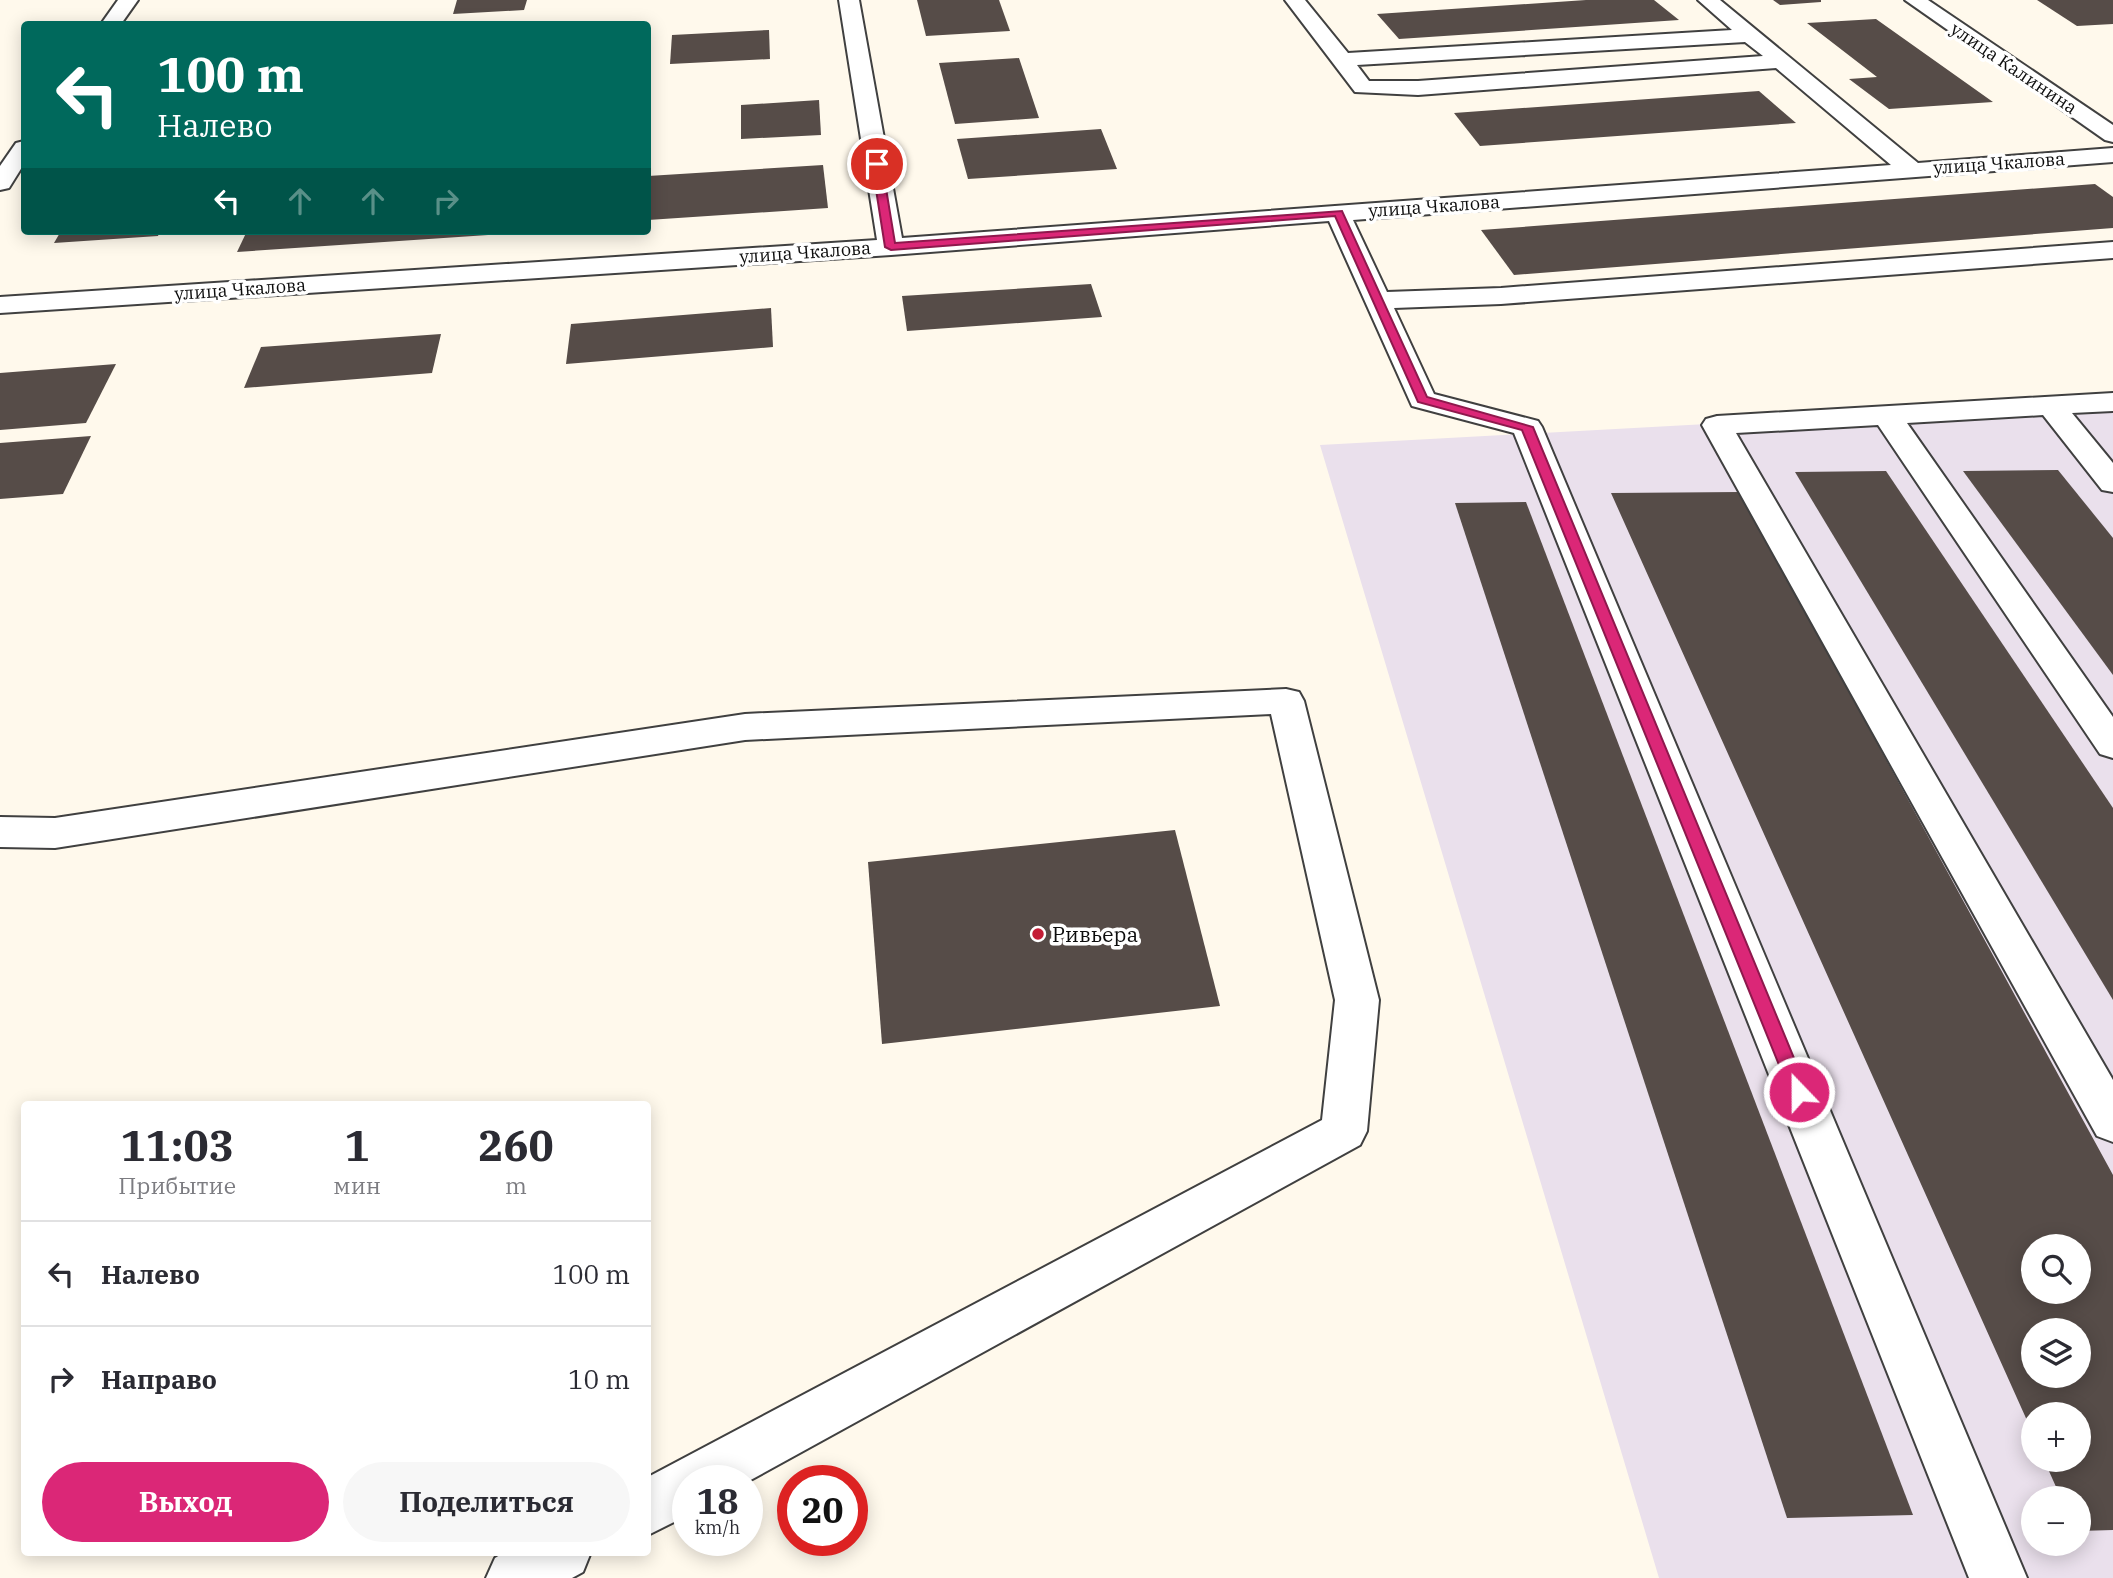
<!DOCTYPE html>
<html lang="ru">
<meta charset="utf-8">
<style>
:root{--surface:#fff;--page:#f7f7f7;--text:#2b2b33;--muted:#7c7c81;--line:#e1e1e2;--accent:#db2777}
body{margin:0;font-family:"IBM Plex Serif",serif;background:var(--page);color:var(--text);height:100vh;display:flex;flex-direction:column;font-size:26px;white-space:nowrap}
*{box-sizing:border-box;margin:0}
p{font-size:23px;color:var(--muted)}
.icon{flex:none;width:38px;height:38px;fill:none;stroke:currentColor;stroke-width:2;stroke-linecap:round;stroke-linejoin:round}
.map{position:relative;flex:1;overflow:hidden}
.side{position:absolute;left:21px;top:1101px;width:630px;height:455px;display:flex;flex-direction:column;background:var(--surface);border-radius:7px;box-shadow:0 4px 18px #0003}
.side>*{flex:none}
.hud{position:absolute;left:21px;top:21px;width:630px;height:214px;border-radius:7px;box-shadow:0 4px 18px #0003;background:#00695c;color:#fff;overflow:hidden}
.tools{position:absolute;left:2021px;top:1234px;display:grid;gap:14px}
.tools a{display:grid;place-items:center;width:70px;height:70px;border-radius:50%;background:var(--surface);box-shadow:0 4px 18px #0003;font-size:35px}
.speed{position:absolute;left:672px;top:1465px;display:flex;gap:14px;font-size:35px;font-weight:700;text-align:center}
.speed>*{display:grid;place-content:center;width:91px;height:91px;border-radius:50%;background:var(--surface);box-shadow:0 4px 18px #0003;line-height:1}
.speed small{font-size:18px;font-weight:400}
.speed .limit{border:10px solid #d22;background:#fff;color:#111}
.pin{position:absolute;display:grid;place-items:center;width:60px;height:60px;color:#fff;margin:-30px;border:4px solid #fff;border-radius:50%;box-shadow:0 2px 7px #0007}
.me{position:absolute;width:77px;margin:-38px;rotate:338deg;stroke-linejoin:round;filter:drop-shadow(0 0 5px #0008)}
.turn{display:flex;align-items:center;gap:24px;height:147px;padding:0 21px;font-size:32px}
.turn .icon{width:91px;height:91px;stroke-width:2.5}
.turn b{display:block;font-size:49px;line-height:60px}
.lanes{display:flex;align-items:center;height:66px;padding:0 21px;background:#0003;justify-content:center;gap:35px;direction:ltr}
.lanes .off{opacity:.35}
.eta{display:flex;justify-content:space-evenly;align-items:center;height:119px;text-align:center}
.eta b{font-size:42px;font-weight:800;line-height:49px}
.action{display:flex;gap:14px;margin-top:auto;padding:14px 21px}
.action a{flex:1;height:80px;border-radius:42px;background:var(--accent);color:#fff;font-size:28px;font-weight:800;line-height:80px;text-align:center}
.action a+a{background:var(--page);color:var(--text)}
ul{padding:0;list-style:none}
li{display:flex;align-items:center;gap:21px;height:105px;padding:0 21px;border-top:2px solid var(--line)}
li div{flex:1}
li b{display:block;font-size:26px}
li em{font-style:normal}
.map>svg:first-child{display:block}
</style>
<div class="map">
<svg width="2113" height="1578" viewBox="0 0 2113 1578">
<rect width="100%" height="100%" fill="#fff9ec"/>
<path fill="#eae0ec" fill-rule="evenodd" d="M2113,402V1578H1659L1320,445ZM2034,1246H2079V1292H2034ZM2034,1330H2079V1376H2034ZM2034,1414H2079V1460H2034ZM2034,1498H2079V1544H2034Z"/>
<g fill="#564c48" fill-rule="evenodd">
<polygon points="457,0 527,0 524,10 453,14"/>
<polygon points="917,0 999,0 1010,31 926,36"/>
<polygon points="1586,0 1654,0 1679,20 1399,39 1377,14"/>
<polygon points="1773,0 1821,0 1821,2 1780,5"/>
<polygon points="2037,0 2113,0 2113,24 2077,26"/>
<polygon points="1876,19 1993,102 1889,109 1849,79 1877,77 1807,23"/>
<polygon points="769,30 770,59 670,64 672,35"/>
<polygon points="1019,58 1039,118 955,124 939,63"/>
<polygon points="1759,91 1796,123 1480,146 1454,113"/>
<polygon points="819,100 821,135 741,139 741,105"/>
<polygon points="1101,129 1117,169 968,179 957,139"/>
<polygon points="823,165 828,208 648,220 648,176"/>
<polygon points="2095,184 2113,197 2113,228 1514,275 1481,230"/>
<polygon points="61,231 160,231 158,236 54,243"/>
<polygon points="247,231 504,231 503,234 237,252"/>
<polygon points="1091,284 1102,317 907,331 902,296"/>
<polygon points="771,308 773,347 566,364 571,324"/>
<polygon points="441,334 432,373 244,388 261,347"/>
<polygon points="116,364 86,423 0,430 0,373"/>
<polygon points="91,436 63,494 0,499 0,443"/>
<polygon points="2058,470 2113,538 2113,675 1963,471"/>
<polygon points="1886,471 2113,808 2113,1000 1795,472"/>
<path d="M1740,492L2113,1175V1530L2079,1531V1498H2061L2044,1460H2079V1414H2034V1436L1611,493ZM2034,1246H2079V1292H2034ZM2034,1330H2079V1376H2034Z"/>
<polygon points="1526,502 1913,1515 1787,1518 1455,503"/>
<polygon points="1175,830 1220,1006 882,1044 868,862"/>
</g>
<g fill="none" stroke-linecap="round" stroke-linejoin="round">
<defs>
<g id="minor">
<polygon points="118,0 138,0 121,24 101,24"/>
<path d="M839,0H859L902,238L1891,165L1776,68L1418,95L1355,92L1285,0H1305L1348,53L1732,30L1698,0H1720L1918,163L2113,148V162L1353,220L1387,292L1501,288L2113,242V258L1501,304L1394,308L1434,394L1538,421L1542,427L2027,1578H1969L1514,433L1412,406L1329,221L891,255L0,313V297L877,240ZM1745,42L1763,56L1418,81H1369L1357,65Z"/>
<polygon points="1905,0 1928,0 2113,125 2113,142 2105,140"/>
<polygon points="24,141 24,164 9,188 0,190 0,166 16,143"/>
<polygon points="2113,393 2113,411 2072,413 2113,463 2113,492 2102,490 2043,415 1907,423 2113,717 2113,758 2100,754 1878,425 1736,433 2113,1080 2113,1142 2097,1136 1702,425 1706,419 1717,416"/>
<polygon points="1286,689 1299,692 1304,701 1379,1000 1367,1131 1360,1145 747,1482 688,1480 688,1515 648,1535 648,1477 1322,1120 1335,1000 1271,714 745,740 55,848 0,847 0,817 55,818 745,714"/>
<polygon points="505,1552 591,1552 583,1572 572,1578 486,1578 495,1558"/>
</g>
</defs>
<use href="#minor" stroke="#404040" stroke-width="4"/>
<use href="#minor" fill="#fff" fill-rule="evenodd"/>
</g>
<polygon fill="#db2777" stroke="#8e194d" stroke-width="2" points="877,161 882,164 895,243 1342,211 1427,397 1533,427 1808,1092 1806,1098 1799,1100 1792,1098 1790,1092 1522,430 1418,402 1335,216 891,250 885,247 872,164"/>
<circle fill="#c41d36" stroke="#fff" stroke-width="2.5" cx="1038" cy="934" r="7"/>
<g text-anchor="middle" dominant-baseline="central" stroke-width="7" stroke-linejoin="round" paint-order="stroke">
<g font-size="18" fill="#0d0d0d" stroke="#fff">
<text transform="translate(2014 68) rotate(34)">улица Калинина</text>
<text transform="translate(1999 163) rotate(-4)">улица Чкалова</text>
<text transform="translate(1434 206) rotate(-4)">улица Чкалова</text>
<text transform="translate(805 252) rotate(-4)">улица Чкалова</text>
<text transform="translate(240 289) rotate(-4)">улица Чкалова</text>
</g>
<g font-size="21" fill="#0d0d0d" stroke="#fff" text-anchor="start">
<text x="1052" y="934">Ривьера</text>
</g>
</g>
</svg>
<div class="tools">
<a><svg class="icon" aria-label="search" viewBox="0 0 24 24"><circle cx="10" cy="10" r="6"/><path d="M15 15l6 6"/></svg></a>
<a><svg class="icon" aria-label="layers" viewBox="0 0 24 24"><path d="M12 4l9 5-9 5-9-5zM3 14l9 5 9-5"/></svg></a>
<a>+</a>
<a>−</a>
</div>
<div class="speed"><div>18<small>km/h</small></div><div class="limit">20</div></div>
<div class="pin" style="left:877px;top:164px;background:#d93025"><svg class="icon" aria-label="arrive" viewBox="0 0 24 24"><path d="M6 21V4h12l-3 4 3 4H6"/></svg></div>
<svg class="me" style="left:1799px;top:1092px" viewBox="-20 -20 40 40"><circle r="17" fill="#db2777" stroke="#fff" stroke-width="3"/><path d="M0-11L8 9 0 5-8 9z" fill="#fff"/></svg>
<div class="hud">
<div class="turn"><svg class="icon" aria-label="left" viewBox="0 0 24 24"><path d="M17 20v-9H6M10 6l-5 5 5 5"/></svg><div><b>100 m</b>Налево</div></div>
<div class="lanes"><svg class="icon" aria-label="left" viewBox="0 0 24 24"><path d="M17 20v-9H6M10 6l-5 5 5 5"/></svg><svg class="icon off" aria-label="ahead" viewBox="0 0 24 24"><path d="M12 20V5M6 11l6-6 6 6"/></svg><svg class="icon off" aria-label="ahead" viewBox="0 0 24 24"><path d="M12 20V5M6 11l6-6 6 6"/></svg><svg class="icon off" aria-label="right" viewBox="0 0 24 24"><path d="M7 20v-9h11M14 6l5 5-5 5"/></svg></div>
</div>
<section class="side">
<div class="eta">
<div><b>11:03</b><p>Прибытие</p></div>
<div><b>1</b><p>мин</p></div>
<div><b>260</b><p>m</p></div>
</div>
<ul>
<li><svg class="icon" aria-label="left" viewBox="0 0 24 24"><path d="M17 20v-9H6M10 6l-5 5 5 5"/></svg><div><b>Налево</b></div><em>100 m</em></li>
<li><svg class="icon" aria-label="right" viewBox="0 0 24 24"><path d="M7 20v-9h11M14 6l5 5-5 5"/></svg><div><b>Направо</b></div><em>10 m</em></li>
</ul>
<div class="action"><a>Выход</a><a>Поделиться</a></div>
</section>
</div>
